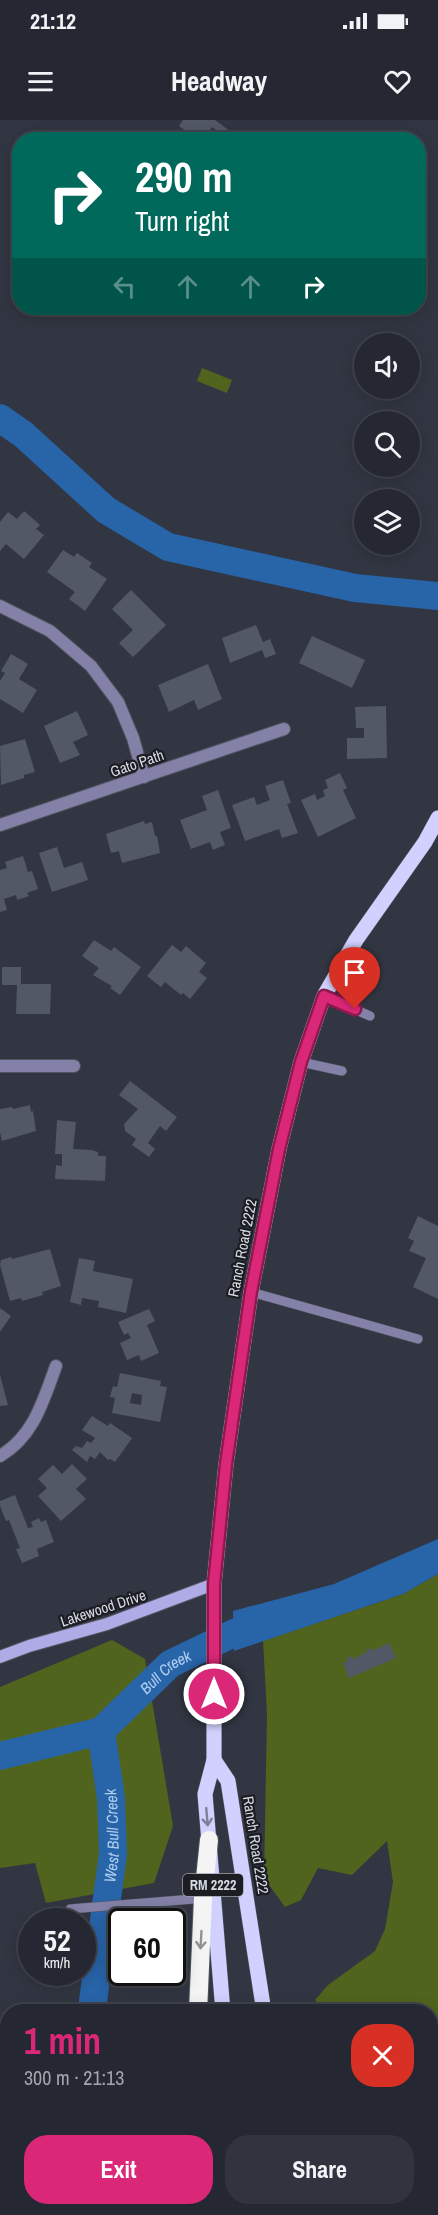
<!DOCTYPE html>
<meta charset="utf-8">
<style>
:root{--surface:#252832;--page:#31343e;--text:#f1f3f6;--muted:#a3a6ac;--line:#42444d;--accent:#db2777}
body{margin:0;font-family:"Archivo Narrow",sans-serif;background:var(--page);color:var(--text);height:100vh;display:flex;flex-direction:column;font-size:22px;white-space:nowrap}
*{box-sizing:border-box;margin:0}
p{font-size:20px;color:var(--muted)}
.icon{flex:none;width:33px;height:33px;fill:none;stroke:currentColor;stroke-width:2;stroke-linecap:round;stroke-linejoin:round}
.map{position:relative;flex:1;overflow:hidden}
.sheet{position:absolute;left:0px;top:1884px;width:438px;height:212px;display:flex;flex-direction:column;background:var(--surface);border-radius:24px 24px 0 0;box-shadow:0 3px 15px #0003,0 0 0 2px var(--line)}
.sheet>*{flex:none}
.banner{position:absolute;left:12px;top:12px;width:414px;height:183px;border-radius:24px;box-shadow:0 3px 15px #0003,0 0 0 2px var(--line);background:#00695c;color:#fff;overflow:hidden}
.fabs{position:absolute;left:354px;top:213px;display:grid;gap:12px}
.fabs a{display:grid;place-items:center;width:66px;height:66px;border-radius:50%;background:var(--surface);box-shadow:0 3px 15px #0003,0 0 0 2px var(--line);font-size:30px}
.speed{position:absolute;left:18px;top:1788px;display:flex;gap:12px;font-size:30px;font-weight:700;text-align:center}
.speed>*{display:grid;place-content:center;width:78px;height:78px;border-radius:50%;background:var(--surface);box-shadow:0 3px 15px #0003,0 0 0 2px var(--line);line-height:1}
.speed small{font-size:15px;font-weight:400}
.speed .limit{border:3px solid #111;border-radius:9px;background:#fff;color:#111}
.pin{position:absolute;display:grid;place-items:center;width:51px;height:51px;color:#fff;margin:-62px -26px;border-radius:50% 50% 50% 0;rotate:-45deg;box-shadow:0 0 6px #0007}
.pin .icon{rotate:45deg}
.me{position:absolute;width:66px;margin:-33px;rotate:0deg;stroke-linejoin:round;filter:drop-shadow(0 0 4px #0008)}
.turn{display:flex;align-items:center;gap:21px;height:126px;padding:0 24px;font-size:27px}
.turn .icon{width:78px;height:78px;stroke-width:2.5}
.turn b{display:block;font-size:42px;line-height:51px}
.lanes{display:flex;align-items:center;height:57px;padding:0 24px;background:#0003;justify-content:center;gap:30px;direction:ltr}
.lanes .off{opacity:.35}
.round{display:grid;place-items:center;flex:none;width:63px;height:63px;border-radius:24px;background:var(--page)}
.summary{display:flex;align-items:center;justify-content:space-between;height:102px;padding:0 24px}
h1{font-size:36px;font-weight:700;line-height:45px;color:var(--accent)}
.cta{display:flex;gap:12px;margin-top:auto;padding:12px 24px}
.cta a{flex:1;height:69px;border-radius:24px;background:var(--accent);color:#fff;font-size:24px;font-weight:700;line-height:69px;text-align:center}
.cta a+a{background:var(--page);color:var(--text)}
.status{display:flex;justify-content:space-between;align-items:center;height:42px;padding:0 30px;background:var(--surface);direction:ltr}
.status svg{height:16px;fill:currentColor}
header{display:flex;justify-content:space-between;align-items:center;height:78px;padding:0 24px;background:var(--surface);font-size:27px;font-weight:700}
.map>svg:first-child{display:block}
</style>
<div class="status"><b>21:12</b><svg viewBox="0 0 49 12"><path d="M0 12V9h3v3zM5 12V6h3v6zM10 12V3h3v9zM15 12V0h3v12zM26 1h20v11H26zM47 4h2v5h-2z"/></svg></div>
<header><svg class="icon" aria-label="menu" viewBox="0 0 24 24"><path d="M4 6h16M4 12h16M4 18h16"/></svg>Headway<svg class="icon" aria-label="heart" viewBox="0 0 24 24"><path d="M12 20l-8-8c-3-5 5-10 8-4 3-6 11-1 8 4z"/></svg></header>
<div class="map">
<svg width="438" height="2095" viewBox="0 0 438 2095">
<rect width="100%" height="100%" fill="#313642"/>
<g fill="#50641d">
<polygon points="202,248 232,260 227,273 197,261"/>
<polygon points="438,1454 438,2043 431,2033 430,1892 324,1891 315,1880 328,1865 375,1831 385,1809 393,1762 387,1721 352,1755 318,1748 301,1780 285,1787 264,1758 267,1594 263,1521 403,1474"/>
<polygon points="112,1520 145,1539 173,1706 154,1763 46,1783 35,1743 0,1748 0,1567"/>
</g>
<polygon fill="#2864a8" points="438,1419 438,1454 403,1474 234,1531 233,1491 334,1464"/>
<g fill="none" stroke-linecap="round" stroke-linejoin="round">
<g stroke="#2864a8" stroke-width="28">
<polyline points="0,298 24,315 106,390 168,427 355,468 438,476"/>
<path id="s1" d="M0,1636L101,1611L170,1544L234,1513L270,1501"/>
<path id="s2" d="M96,1892L93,1881L113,1734L111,1678L101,1611"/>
<polyline points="180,2088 183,2095"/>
</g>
</g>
<g fill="#535866" fill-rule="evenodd">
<polygon points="183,0 215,0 242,20 229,20 212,7 203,20 198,20 179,6"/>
<polygon points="130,12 141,20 125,20"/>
<polygon points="24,391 40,405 36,409 44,415 24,439 6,424 0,431 0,402 8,392 17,399"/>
<polygon points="63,430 74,437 77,433 92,443 89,447 107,459 85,491 69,479 75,472 47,452"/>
<polygon points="131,470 166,505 133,537 119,523 133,510 112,489"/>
<polygon points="256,505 263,522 270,519 276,534 265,538 262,530 230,543 222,518"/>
<polygon points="312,516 365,540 352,568 299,543"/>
<polygon points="11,534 28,544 19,559 37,570 23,593 0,579 0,561 5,553 1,551"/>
<polygon points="208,544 222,579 198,590 194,580 169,592 158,565"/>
<polygon points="386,586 387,638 347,639 347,618 364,618 364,608 356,608 355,587"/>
<polygon points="77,591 88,615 73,622 80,635 60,643 44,606"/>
<polygon points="25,619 35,652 24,655 24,658 1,665 0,626"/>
<polygon points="340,653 347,668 343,670 356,698 318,717 301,680 315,674 317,680 325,676 323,670 328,668 325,660"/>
<polygon points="283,660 291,683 287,684 298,713 282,718 279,709 245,721 232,685 254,677 257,685 270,680 265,666"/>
<polygon points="218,670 231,708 220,712 225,725 213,730 210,722 191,729 180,700 207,690 202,676"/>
<polygon points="144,701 145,704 152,702 155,716 157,716 160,733 122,743 119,731 111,733 106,714"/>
<polygon points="57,727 64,748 82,742 88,760 52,772 39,733"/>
<polygon points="23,736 28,752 32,751 38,769 27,773 29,776 17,780 16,775 4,779 7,790 0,792 0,750 7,748 5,742"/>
<polygon points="94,820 111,831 114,827 141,847 120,875 110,868 112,866 93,855 99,848 82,836"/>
<polygon points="172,825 181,832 186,826 206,843 199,852 207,858 190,879 183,873 181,875 165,862 161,867 147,856"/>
<polygon points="2,847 21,847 21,864 51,864 50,894 16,894 17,865 2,865"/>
<polygon points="130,961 177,997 166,1011 160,1006 148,1023 155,1029 149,1037 132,1025 136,1019 125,1011 124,1004 138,989 119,975"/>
<polygon points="30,985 31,992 33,991 36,1011 2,1021 0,1012 0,989 12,987 13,989"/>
<polygon points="57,1000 76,1002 73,1029 91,1030 98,1032 98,1036 106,1036 105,1061 55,1059 56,1045 62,1046 62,1034 55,1034"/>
<polygon points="418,1096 438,1106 438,1179 413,1167 426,1138 409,1131 414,1121 408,1118"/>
<polygon points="50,1129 61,1166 42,1172 43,1175 22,1181 21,1178 10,1181 0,1145 1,1140 11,1137 12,1139"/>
<polygon points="79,1138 95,1141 93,1151 133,1159 126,1193 98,1187 99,1181 82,1178 81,1185 70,1182"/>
<polygon points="0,1188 11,1196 0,1212"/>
<polygon points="149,1189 155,1201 147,1205 159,1233 141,1241 139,1235 127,1240 120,1223 131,1218 128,1213 124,1215 118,1202"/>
<path d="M120,1253L161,1261L160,1266L167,1267L160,1302L112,1293L115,1278L110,1277L113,1266L117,1267ZM132,1273L142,1275L141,1285L130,1283Z"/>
<polygon points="0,1255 8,1285 0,1286"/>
<polygon points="92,1296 108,1306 110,1303 132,1318 115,1342 110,1339 108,1340 100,1332 95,1339 90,1336 87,1342 72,1330 76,1326 82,1328 87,1321 91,1323 95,1318 82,1310"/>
<polygon points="72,1344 87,1359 76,1369 86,1379 61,1401 38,1376 47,1368 38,1359 53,1345 62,1354"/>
<polygon points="15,1375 28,1408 33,1407 31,1402 39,1398 41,1402 46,1400 54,1422 37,1429 39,1436 22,1443 16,1429 20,1428 9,1400 6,1401 0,1386 0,1381"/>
<polygon points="389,1523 396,1538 349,1558 343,1543 348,1541 346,1538 352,1536 353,1539 367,1532 366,1530 371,1528 372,1531"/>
</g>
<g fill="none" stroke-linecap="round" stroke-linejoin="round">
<defs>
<g id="lane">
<polyline points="324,876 370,896"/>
<polyline points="301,942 342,951"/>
<polyline points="251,1172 418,1219"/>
<polyline points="70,1789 206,1778"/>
</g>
<g id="street">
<polyline points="0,486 50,511 91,546 118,582 133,618 144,657"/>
<polyline points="0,705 284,609"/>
<polyline points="0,946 74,946"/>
<path d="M0,1336C34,1316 43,1281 56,1246"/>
</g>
<polyline id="secondary" points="0,1537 29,1526 107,1504 214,1464"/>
<g id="primary">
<polyline points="214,1640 228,1661 264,1892"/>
<polyline points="223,1892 205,1674 214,1640 214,1464 226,1344 251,1172 279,1029 301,942 324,876 356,820 425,722 438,698"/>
<polyline points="269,2088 271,2095"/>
<polyline points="310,2088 311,2095"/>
</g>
<g id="highway">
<polyline points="198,1892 203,1778 209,1720"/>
<polyline points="29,2095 54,2088"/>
</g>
</defs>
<use href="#lane" stroke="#4f545f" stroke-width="10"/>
<use href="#street" stroke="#4f545f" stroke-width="14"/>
<use href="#secondary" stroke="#4f545f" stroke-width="14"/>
<use href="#primary" stroke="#4f545f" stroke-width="16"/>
<use href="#highway" stroke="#4f545f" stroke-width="20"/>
<use href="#lane" stroke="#8381a7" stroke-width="9"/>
<use href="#street" stroke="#8381a7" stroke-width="12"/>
<use href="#secondary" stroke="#aeabe7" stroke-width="12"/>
<use href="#primary" stroke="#d1d0fe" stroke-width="15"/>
<use href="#highway" stroke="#f4f4f4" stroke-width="18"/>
</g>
<defs><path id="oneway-shaft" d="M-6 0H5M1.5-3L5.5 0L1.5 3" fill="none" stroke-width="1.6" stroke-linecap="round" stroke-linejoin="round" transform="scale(1.5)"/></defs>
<use stroke="#7f7f9b" href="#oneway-shaft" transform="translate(207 1697) rotate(85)"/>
<use stroke="#929396" href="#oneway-shaft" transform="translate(201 1820) rotate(93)"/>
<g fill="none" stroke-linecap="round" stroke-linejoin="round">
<defs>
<polyline id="route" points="214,1574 214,1464 226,1344 251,1172 279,1029 301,942 324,876 355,889"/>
</defs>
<use href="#route" stroke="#8e194d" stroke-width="15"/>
<use href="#route" stroke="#db2777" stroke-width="10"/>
</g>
<g text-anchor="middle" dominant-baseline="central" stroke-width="4.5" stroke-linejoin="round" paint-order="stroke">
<rect fill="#1b1d23" stroke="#9ea1a9" stroke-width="1.5" x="183" y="1754" width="60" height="22" rx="4.5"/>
<g font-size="14" font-weight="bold" fill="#d6dae2">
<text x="213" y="1765">RM 2222</text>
</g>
<g font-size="15" fill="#d6dae2" stroke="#1b1d23">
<text transform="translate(137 643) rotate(-19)">Gato Path</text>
<text transform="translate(242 1128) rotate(-79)">Ranch Road 2222</text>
<text transform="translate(103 1488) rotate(-18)">Lakewood Drive</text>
<text transform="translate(256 1725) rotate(81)">Ranch Road 2222</text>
</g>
<g font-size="16" font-style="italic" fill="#aecdf2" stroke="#1b1d23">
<text stroke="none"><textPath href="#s1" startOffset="192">Bull Creek</textPath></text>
<text stroke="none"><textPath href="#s2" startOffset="178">West Bull Creek</textPath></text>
</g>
</g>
</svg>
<div class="fabs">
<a><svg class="icon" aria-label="sound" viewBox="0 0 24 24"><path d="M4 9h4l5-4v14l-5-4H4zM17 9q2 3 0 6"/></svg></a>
<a><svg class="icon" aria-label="search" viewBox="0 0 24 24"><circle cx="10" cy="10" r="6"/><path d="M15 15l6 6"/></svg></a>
<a><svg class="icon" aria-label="layers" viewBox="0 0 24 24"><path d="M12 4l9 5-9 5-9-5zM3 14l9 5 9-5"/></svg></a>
</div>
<div class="speed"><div>52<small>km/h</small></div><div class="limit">60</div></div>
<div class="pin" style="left:355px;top:889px;background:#d93025"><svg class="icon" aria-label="arrive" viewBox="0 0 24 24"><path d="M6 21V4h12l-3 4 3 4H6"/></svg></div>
<svg class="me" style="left:214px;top:1574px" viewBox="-20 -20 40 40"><circle r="17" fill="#db2777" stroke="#fff" stroke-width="3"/><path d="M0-11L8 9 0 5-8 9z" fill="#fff"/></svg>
<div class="banner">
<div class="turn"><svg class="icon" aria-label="right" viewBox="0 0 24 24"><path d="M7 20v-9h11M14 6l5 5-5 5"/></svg><div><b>290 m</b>Turn right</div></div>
<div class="lanes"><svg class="icon off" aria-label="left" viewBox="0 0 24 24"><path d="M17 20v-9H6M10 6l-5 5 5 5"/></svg><svg class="icon off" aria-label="ahead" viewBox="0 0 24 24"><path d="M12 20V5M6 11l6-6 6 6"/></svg><svg class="icon off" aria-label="ahead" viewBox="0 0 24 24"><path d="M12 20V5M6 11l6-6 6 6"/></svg><svg class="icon" aria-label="right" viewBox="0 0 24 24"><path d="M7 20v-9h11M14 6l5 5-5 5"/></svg></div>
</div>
<section class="sheet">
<div class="summary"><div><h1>1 min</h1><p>300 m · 21:13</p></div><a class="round" style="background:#d93025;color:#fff"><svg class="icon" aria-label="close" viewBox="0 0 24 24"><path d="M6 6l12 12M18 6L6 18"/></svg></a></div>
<div class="cta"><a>Exit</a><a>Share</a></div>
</section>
</div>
